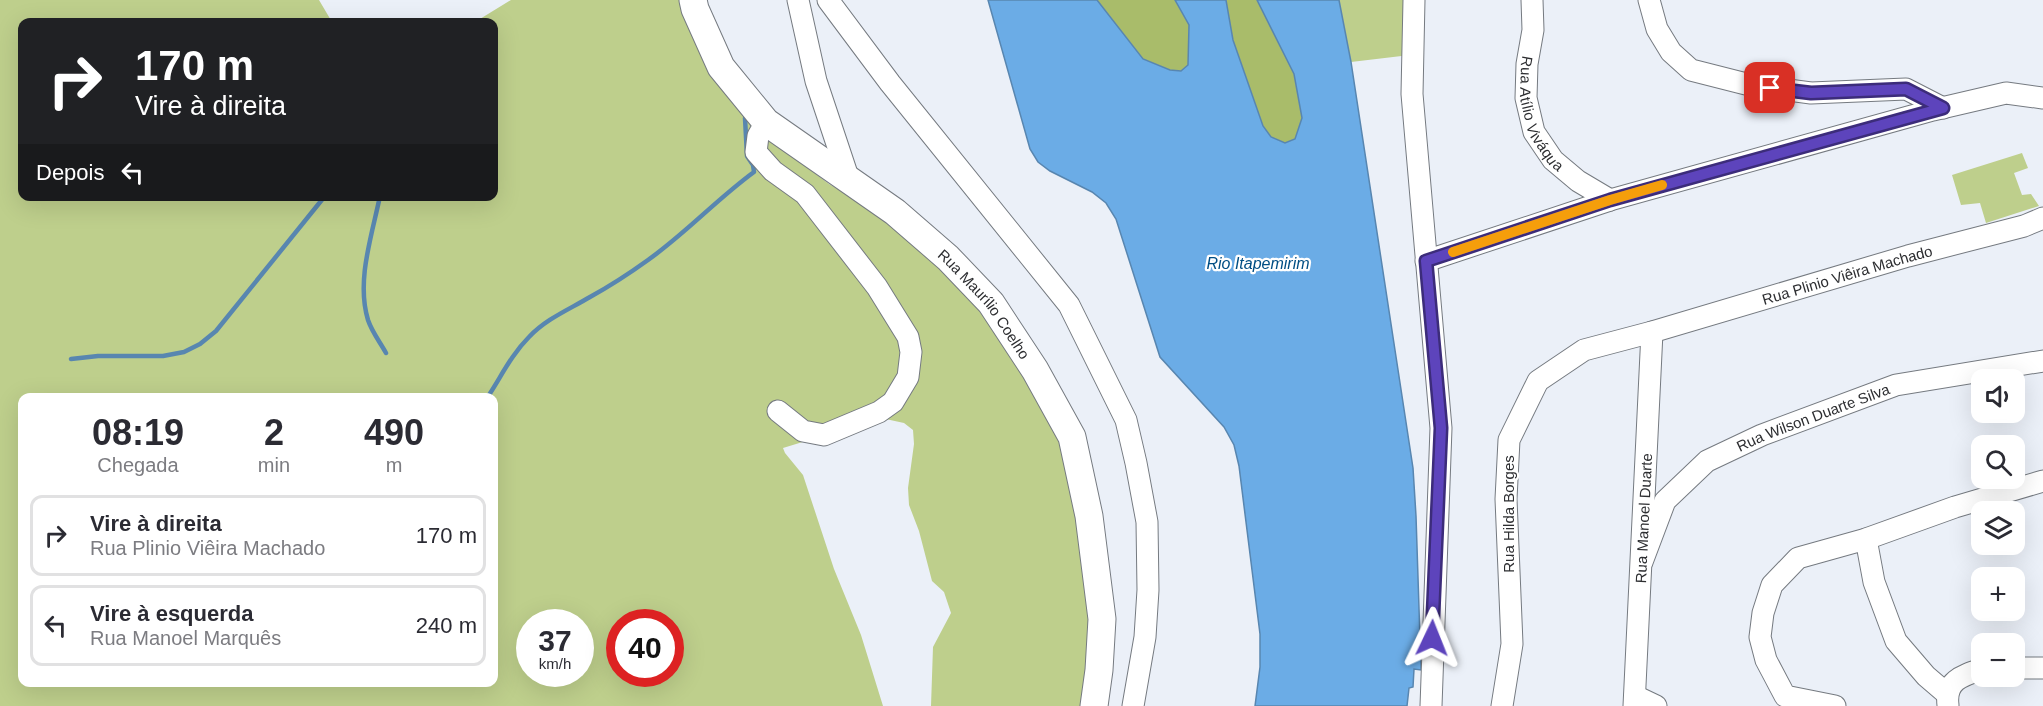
<!DOCTYPE html>
<html lang="pt">
<meta charset="utf-8">
<style>
:root{--surface:#fff;--page:#f2f2f3;--text:#2b2b33;--muted:#7c7c81;--line:#e1e1e2}
body{margin:0;font-family:Arial,sans-serif;background:var(--page);color:var(--text);height:100vh;display:flex;flex-direction:column;font-size:22px;white-space:nowrap}
*{box-sizing:border-box;margin:0}
p{font-size:20px;color:var(--muted)}
.icon{flex:none;width:33px;height:33px;fill:none;stroke:currentColor;stroke-width:2;stroke-linecap:round;stroke-linejoin:round}
.map{position:relative;flex:1;overflow:hidden}
.details{position:absolute;left:18px;top:393px;width:480px;height:294px;display:flex;flex-direction:column;background:var(--surface);border-radius:12px;box-shadow:0 6px 24px #0002}
.details>*{flex:none}
.guide{position:absolute;left:18px;top:18px;width:480px;height:183px;border-radius:12px;box-shadow:0 6px 24px #0002;background:#202124;color:#fff;overflow:hidden}
.controls{position:absolute;left:1971px;top:369px;display:grid;gap:12px}
.controls a{display:grid;place-items:center;width:54px;height:54px;border-radius:12px;background:var(--surface);box-shadow:0 6px 24px #0002;font-size:30px}
.speed{position:absolute;left:516px;top:609px;display:flex;gap:12px;font-size:30px;font-weight:700;text-align:center}
.speed>*{display:grid;place-content:center;width:78px;height:78px;border-radius:50%;background:var(--surface);box-shadow:0 6px 24px #0002;line-height:1}
.speed small{font-size:15px;font-weight:400}
.speed .limit{border:9px solid #d22;background:#fff;color:#111}
.pin{position:absolute;display:grid;place-items:center;width:51px;height:51px;color:#fff;margin:-26px;border-radius:12px;box-shadow:0 3px 9px #0006}
.me{position:absolute;width:66px;margin:-33px;rotate:2deg;stroke-linejoin:round;filter:drop-shadow(0 0 4px #0008)}
.turn{display:flex;align-items:center;gap:21px;height:126px;padding:0 18px;font-size:27px}
.turn .icon{width:78px;height:78px;stroke-width:2.5}
.turn b{display:block;font-size:42px;line-height:51px}
.then{display:flex;align-items:center;height:57px;padding:0 18px;background:#0003;gap:12px;font-size:22px}
.eta{display:flex;justify-content:space-evenly;align-items:center;height:102px;text-align:center}
.eta b{font-size:36px;font-weight:800;line-height:42px}
ul{padding:0;list-style:none}
li{display:flex;align-items:center;gap:18px;height:81px;margin:0 12px 9px;padding:0 6px;border:3px solid var(--line);border-radius:12px}
li div{flex:1}
li b{display:block;font-size:22px}
li em{font-style:normal}
.map>svg:first-child{display:block}
</style>
<div class="map">
<svg width="2043" height="706" viewBox="0 0 2043 706">
<rect width="100%" height="100%" fill="#ebf0f8"/>
<g fill="#becf8c" fill-rule="evenodd">
<path d="M0,0H319L332,22H22V196H494V22H475L511,0H688L763,134L829,184L892,220L979,304L1058,426L1087,570L1091,642L1085,706H931L933,647L951,613L944,592L932,581L919,531L909,505L908,488L914,444L913,430L904,423L881,418L783,448L785,453L803,475L834,569L861,635L883,706H0ZM22,398H494V682H22ZM530,622H580V674H530ZM620,622H670V674H620Z"/>
<polygon points="1339,0 1410,0 1410,55 1351,62"/>
<polygon points="2022,153 2028,168 2014,173 2022,195 2031,194 2039,206 1986,223 1980,203 1961,205 1952,175"/>
</g>
<g fill="#a9bc6a">
<polygon points="1097,0 1175,0 1189,25 1188,65 1181,71 1170,70 1143,59"/>
<polygon points="1226,0 1257,0 1294,74 1302,118 1295,139 1285,143 1271,137 1263,126 1233,40"/>
</g>
<polygon fill="#6bace6" stroke="#5886b0" stroke-width="1.5" points="988,0 1097,0 1143,59 1170,70 1181,71 1188,65 1189,25 1175,0 1226,0 1233,40 1263,126 1271,137 1285,143 1295,139 1302,118 1294,74 1257,0 1339,0 1351,62 1413,468 1416,516 1421,670 1414,669 1413,687 1409,688 1407,706 1255,706 1260,667 1260,634 1239,466 1234,445 1224,427 1160,357 1116,219 1106,203 1092,192 1050,171 1038,162 1030,149"/>
<g fill="none" stroke-linecap="round" stroke-linejoin="round">
<g stroke="#5886b0" stroke-width="4.5">
<path d="M380,196C372,235 356,281 368,320C372,332 380,342 386,353"/>
<polyline points="71,359 98,356 163,356 184,352 200,344 216,331 325,196"/>
<path d="M487,398C501,377 511,355 529,337C546,319 568,310 590,297C610,286 630,273 648,260C686,233 717,199 754,172L753,165L747,156L745,118"/>
</g>
<defs>
<g id="minor">
<polyline points="798,0 816,81 849,180"/>
<polyline points="828,0 890,83 1069,305 1126,420 1136,463 1147,522 1148,590 1145,637 1133,706"/>
<polyline points="1414,0 1412,94 1441,428 1431,706"/>
<path id="s1" d="M1532,0L1533,30L1527,64L1526,98L1534,132L1553,160L1578,181L1610,200"/>
<polyline points="1649,0 1657,29 1671,52 1691,70 1750,85 1811,93 1906,89 1943,108"/>
<polyline points="766,122 758,136 756,152 773,171 805,194 877,287 908,337 911,352 908,377 893,402 879,412 824,435 803,431 778,411"/>
<polyline points="1426,261 1610,200 1933,110 2006,93 2043,98"/>
<polyline points="1866,539 1874,582 1896,641 1926,676 1947,694"/>
<path id="s2" d="M1642,562L1665,501L1707,461L1762,435L1896,385L2043,361"/>
<polyline points="2014,668 2043,668"/>
<polyline points="1635,696 1656,706"/>
<path d="M1948,705C1945,681 1961,676 1982,669"/>
<path id="s3" d="M1502,706L1512,644L1506,499L1509,440L1538,381L1584,350L1652,332L1908,256L2024,226L2043,218"/>
<path id="s4" d="M1634,706L1652,332"/>
<polyline points="1835,706 1785,696 1766,660 1760,637 1763,613 1772,585 1798,558 1866,539 1955,507 2043,481"/>
</g>
<g id="major">
<path id="s5" d="M693,0L695,9L721,67L766,122L895,212L948,258L991,303L1035,370L1072,437L1089,516L1102,619L1099,670L1094,706"/>
</g>
</defs>
<use href="#minor" stroke="#757a80" stroke-width="23"/>
<use href="#major" stroke="#757a80" stroke-width="29"/>
<use href="#minor" stroke="#fff" stroke-width="21"/>
<use href="#major" stroke="#fff" stroke-width="27"/>
</g>
<g fill="none" stroke-linecap="round" stroke-linejoin="round">
<defs>
<polyline id="route" points="1432,638 1441,428 1426,261 1610,200 1943,108 1906,89 1811,93 1770,88"/>
</defs>
<use href="#route" stroke="#3c2c7a" stroke-width="15"/>
<use href="#route" stroke="#5d44bc" stroke-width="10"/>
<polyline stroke="#f59e0b" stroke-width="10" points="1453,252 1610,200 1662,185"/>
</g>
<g text-anchor="middle" dominant-baseline="central" stroke-width="4.5" stroke-linejoin="round" paint-order="stroke">
<g font-size="15" fill="#2d2e31" stroke="#fff">
<text stroke="none"><textPath href="#s1" startOffset="118">Rua Atílio Viváqua</textPath></text>
<text stroke="none"><textPath href="#s3" startOffset="662">Rua Plinio Viêira Machado</textPath></text>
<text stroke="none"><textPath href="#s5" startOffset="430">Rua Maurílio Coelho</textPath></text>
<text stroke="none"><textPath href="#s2" startOffset="238">Rua Wilson Duarte Silva</textPath></text>
<text transform="translate(1508 514) rotate(-90)">Rua Hilda Borges</text>
<text stroke="none"><textPath href="#s4" startOffset="188">Rua Manoel Duarte</textPath></text>
</g>
<g font-size="16" font-style="italic" fill="#004e84" stroke="#fff">
<text x="1258" y="263">Rio Itapemirim</text>
</g>
</g>
</svg>
<div class="controls">
<a><svg class="icon" aria-label="sound" viewBox="0 0 24 24"><path d="M4 9h4l5-4v14l-5-4H4zM17 9q2 3 0 6"/></svg></a>
<a><svg class="icon" aria-label="search" viewBox="0 0 24 24"><circle cx="10" cy="10" r="6"/><path d="M15 15l6 6"/></svg></a>
<a><svg class="icon" aria-label="layers" viewBox="0 0 24 24"><path d="M12 4l9 5-9 5-9-5zM3 14l9 5 9-5"/></svg></a>
<a>+</a>
<a>−</a>
</div>
<div class="speed"><div>37<small>km/h</small></div><div class="limit">40</div></div>
<div class="pin" style="left:1770px;top:88px;background:#d93025"><svg class="icon" aria-label="arrive" viewBox="0 0 24 24"><path d="M6 21V4h12l-3 4 3 4H6"/></svg></div>
<svg class="me" style="left:1432px;top:638px" viewBox="-20 -20 40 40"><path d="M0-17L14 15 0 8-14 15z" fill="#5d44bc" stroke="#fff" stroke-width="4"/></svg>
<div class="guide">
<div class="turn"><svg class="icon" aria-label="right" viewBox="0 0 24 24"><path d="M7 20v-9h11M14 6l5 5-5 5"/></svg><div><b>170 m</b>Vire à direita</div></div>
<div class="then">Depois<svg class="icon" aria-label="left" viewBox="0 0 24 24"><path d="M17 20v-9H6M10 6l-5 5 5 5"/></svg></div>
</div>
<section class="details">
<div class="eta">
<div><b>08:19</b><p>Chegada</p></div>
<div><b>2</b><p>min</p></div>
<div><b>490</b><p>m</p></div>
</div>
<ul>
<li><svg class="icon" aria-label="right" viewBox="0 0 24 24"><path d="M7 20v-9h11M14 6l5 5-5 5"/></svg><div><b>Vire à direita</b><p>Rua Plinio Viêira Machado</p></div><em>170 m</em></li>
<li><svg class="icon" aria-label="left" viewBox="0 0 24 24"><path d="M17 20v-9H6M10 6l-5 5 5 5"/></svg><div><b>Vire à esquerda</b><p>Rua Manoel Marquês</p></div><em>240 m</em></li>
</ul>
</section>
</div>
